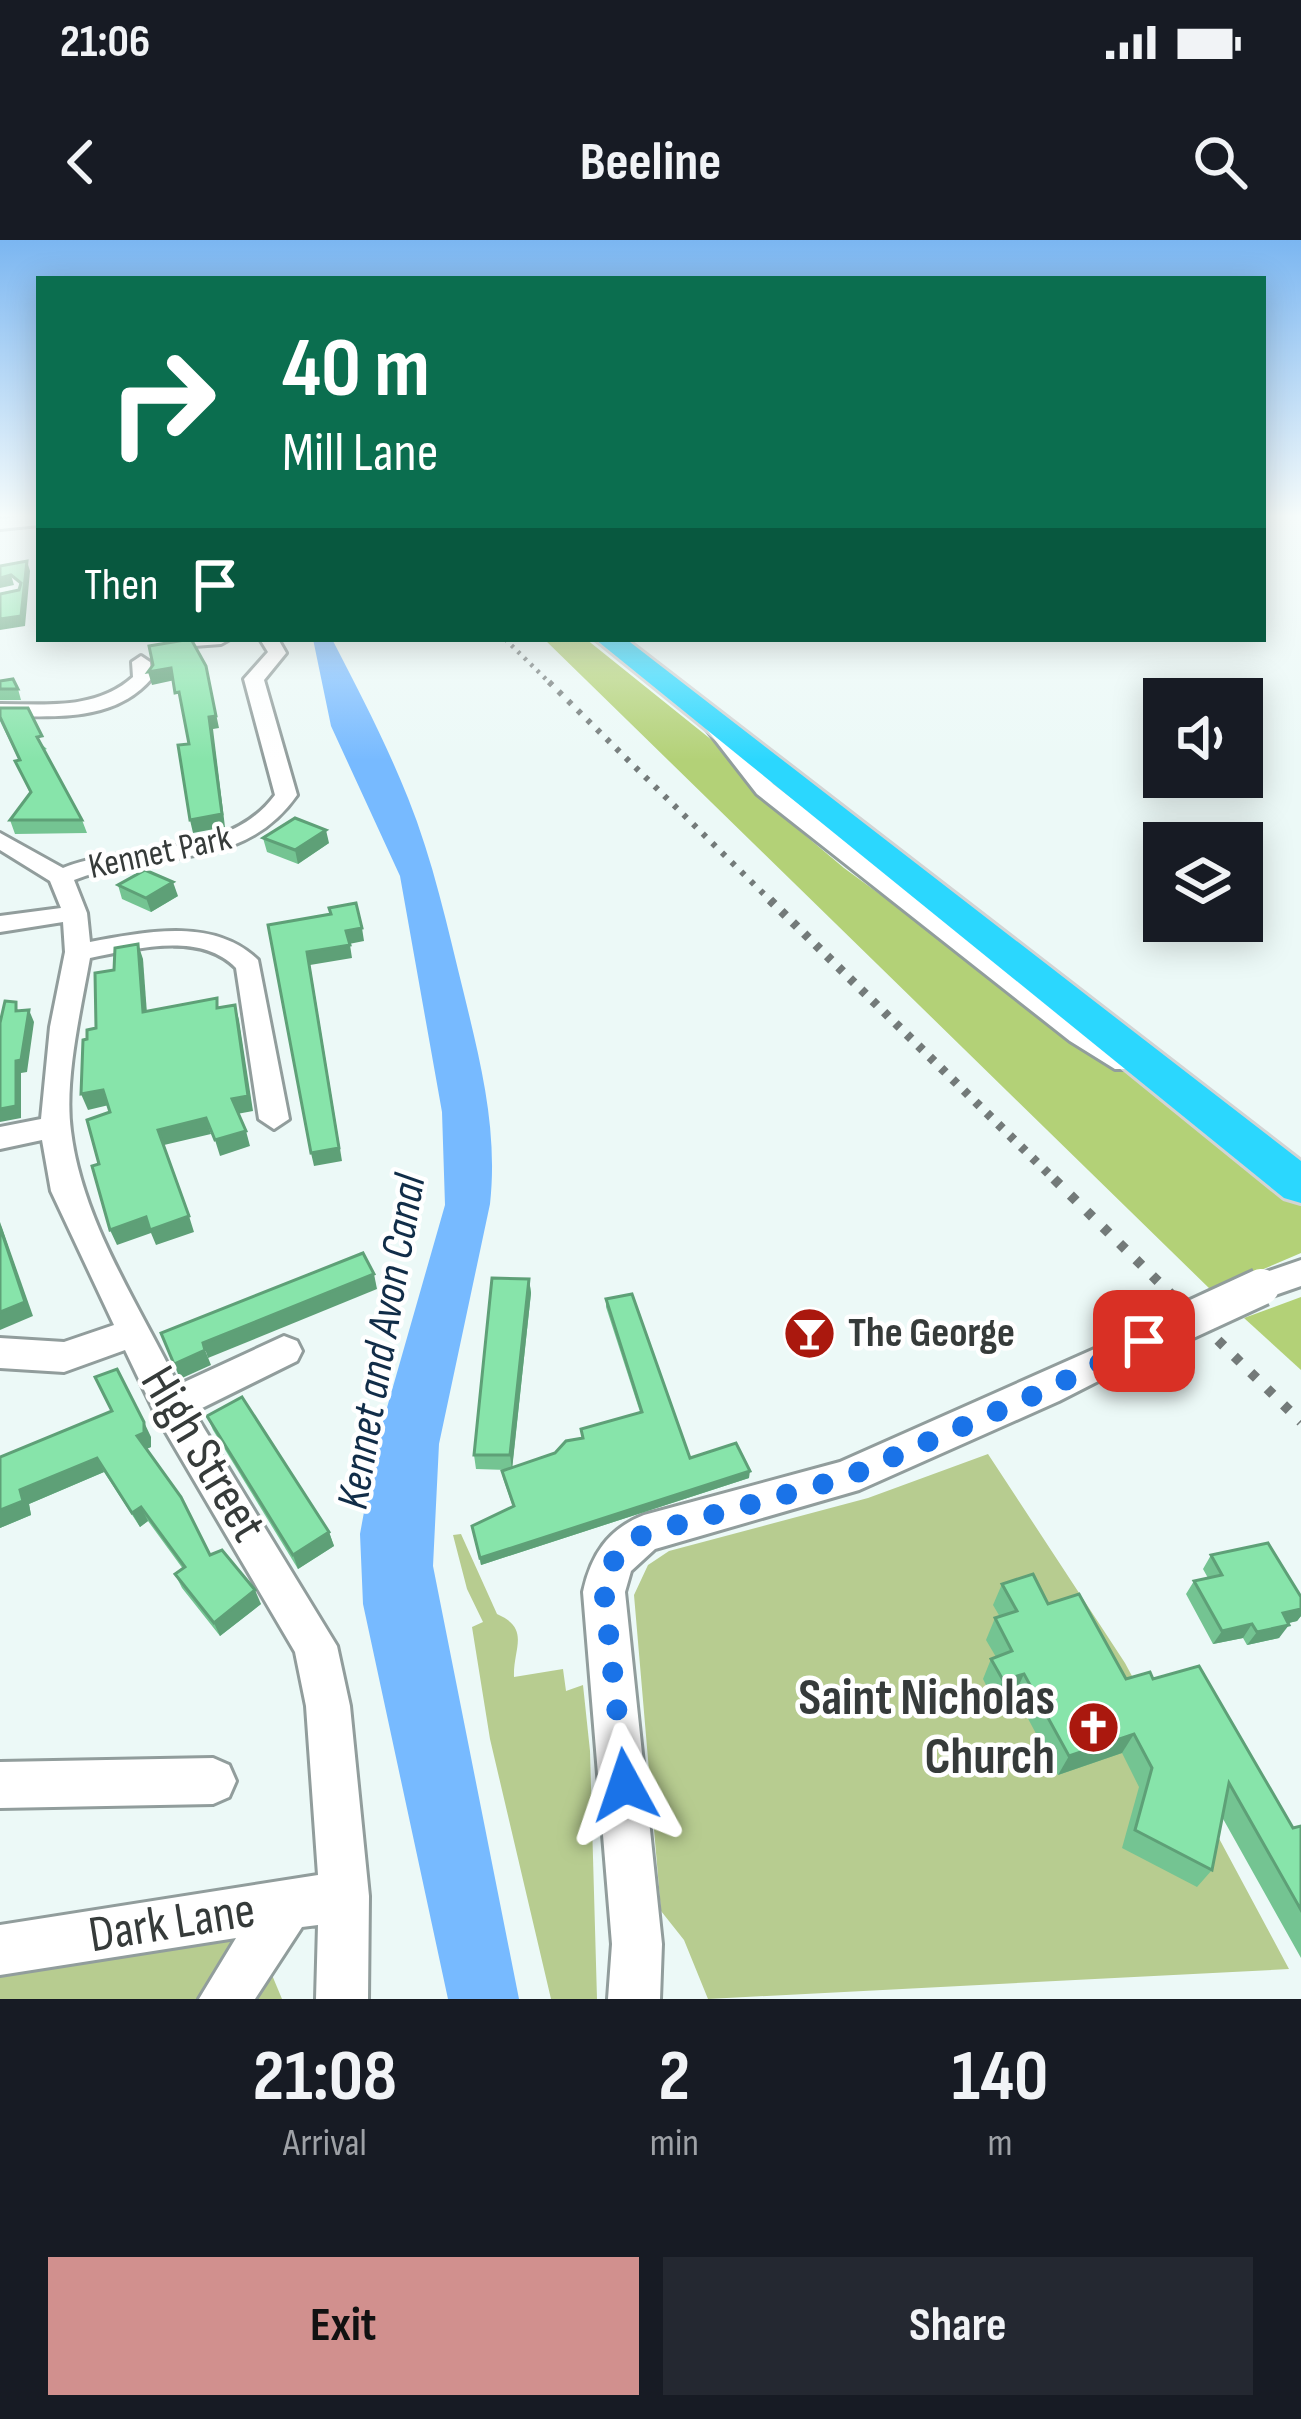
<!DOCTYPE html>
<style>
:root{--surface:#171b24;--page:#242831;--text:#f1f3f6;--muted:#9ea1a6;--accent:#d1908e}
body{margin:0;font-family:"Sofia Sans Condensed",sans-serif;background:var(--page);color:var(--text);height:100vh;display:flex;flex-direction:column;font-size:45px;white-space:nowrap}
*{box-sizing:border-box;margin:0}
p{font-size:39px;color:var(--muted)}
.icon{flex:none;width:66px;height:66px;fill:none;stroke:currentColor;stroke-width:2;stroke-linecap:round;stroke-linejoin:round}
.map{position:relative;height:1759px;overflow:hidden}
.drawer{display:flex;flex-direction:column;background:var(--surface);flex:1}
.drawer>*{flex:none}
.banner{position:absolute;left:36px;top:36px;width:1230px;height:366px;border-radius:0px;box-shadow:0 6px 30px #0003;background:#0b6e4f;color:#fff;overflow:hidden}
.fabs{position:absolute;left:1143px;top:438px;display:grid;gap:24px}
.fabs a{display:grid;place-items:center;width:120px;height:120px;border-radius:0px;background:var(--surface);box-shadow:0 6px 30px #0003;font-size:60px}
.pin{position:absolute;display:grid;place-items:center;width:102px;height:102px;color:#fff;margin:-51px;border-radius:24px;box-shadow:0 6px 18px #0006}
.me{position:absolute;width:132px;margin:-66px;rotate:355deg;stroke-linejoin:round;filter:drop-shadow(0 0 9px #0008)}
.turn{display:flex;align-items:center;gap:42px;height:252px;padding:0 48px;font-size:54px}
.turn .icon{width:156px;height:156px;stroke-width:2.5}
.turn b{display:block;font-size:84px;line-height:102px}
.then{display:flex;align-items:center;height:114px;padding:0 48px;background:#0003;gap:24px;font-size:45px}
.eta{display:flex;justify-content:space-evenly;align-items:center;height:204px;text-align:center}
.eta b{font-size:72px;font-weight:700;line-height:84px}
.button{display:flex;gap:24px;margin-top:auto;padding:24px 48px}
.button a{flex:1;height:138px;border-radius:0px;background:var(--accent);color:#111;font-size:48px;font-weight:700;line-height:138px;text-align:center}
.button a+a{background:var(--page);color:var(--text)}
.status{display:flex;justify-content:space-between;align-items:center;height:84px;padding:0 60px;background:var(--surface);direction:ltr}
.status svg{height:33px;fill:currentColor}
header{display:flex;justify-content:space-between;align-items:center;height:156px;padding:0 48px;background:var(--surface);font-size:54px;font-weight:700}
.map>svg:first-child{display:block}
</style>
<div class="status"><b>21:06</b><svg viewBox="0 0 49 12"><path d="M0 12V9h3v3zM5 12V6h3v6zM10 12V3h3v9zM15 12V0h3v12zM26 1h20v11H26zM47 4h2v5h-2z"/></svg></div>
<header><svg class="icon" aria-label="back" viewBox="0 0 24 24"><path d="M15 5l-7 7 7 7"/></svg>Beeline<svg class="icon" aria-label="search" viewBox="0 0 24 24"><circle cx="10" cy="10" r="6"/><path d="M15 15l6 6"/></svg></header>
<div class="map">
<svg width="1301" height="1759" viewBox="0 0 1301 1759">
<rect width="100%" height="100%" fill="#ecf9f7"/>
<g fill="#b7cc90">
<polygon points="988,1214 1125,1423 1289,1729 708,1759 684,1700 661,1671 634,1355 648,1325 669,1311 868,1258"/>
<path d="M461,1294L497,1374C531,1389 513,1408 514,1437L563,1429L566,1451L583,1445L590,1511L597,1759H551L490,1499L472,1387L483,1382L467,1349L453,1295Z"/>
<polygon points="210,1686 272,1735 282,1759 0,1759 0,1713"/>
</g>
<g fill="#b3d177">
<polygon points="544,399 586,399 718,505 756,554 844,628 1052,780 1200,880 1301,963 1301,1013 1212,1051"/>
<polygon points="1301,1057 1301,1130 1244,1078"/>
</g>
<path fill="#77baff" d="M313,399H332C359,451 386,503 408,558C433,620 448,689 464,754C481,824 498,891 490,964L439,1204L433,1326L519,1759H448L363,1364L360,1294L376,1206L445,965L442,872L400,636L331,486Z"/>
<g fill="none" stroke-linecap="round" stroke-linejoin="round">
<defs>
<g id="minor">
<polygon points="39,275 39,285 0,289 0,279"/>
<polygon points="193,399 230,399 221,404 194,406"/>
<path d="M260,399H278L286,413L264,440L297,555C241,635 155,607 74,640L87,673L90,702C145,692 214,677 258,720L289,879L274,889L259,879L236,728C200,691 135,709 90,718C81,769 64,840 71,891C82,981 139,1065 178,1145L284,1096L297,1101L302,1111L297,1121L194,1172L337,1406L350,1466L369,1656L368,1759H316L318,1685L302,1687L255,1759H199L236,1698L0,1735V1685L318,1635L306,1466L295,1412L157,1177L125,1110L64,1132L0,1128V1098L64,1102L114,1085L51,951L42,900L0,909V887L41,879L50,787L65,712L63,682L0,692V676L61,668L50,641L0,610V593L63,628C132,601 227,620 275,555L244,439L268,412Z"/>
<path d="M141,416L150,422L152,438C114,483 54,476 0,476V464C47,464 96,470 133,437L132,422Z"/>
<polygon points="705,479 719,479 773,544 1090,789 1135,815 1139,822 1135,829 1115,829 1070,801 757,554 705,487"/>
<polygon points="1301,1020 1301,1046 1261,1060 1249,1056 1244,1047 1249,1038"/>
<path d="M1144,1087L1157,1091L1162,1101L1157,1111L1059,1161L859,1250L655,1309L631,1331L625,1352L662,1704L660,1759H608L612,1704L583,1352C591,1315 608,1289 644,1275L840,1222Z"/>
<polygon points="213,1518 229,1525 236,1541 229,1557 213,1564 0,1568 0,1522"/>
</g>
<polygon id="highway" points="595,399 626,399 1301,921 1301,963 1284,958"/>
</defs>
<use href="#minor" stroke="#919d9c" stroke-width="6"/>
<use href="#highway" stroke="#d3d4d4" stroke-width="6"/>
<use href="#minor" fill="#fff" fill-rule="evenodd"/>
<use href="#highway" fill="#2bd7fe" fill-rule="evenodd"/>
<polyline stroke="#737a79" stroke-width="4.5" stroke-dasharray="3 6" stroke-linecap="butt" points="505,399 552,445"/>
<polyline stroke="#737a79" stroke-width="6" stroke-dasharray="4.5 9" stroke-linecap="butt" points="549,442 773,663"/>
<polyline stroke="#737a79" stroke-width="9" stroke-dasharray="6 10" stroke-linecap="butt" points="770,660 1057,942"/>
<polyline stroke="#737a79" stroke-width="10" stroke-dasharray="8 15" stroke-linecap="butt" points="1054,939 1301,1182"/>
<defs>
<polyline id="minor-bridge" points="1144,1101 1261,1047"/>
</defs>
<use href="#minor-bridge" stroke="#919d9c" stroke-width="42" stroke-linecap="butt"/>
<use href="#minor-bridge" stroke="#fff" stroke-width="36"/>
</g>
<g fill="#74c492">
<polygon points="0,449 18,449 21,460 0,460"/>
<polygon points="0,468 47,509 44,510 82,580 87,593 15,594 10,580 30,553 15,521 19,520 0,481"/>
<polygon points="263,598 329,603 298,624 267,612"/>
<polygon points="118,645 178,656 151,672 122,659"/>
<polygon points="529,1039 531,1053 512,1228 555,1213 582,1198 581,1189 640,1172 606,1067 606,1059 690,1218 749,1238 481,1325 472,1286 513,1267 503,1238 502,1231 507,1230 476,1229 474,1215"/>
<polygon points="207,1176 329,1292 334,1306 298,1329 213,1190"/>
<polygon points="151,1197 151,1207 146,1209 210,1315 261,1364 220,1396 182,1348 175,1334 183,1329 148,1281 140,1287 104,1232 29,1264 31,1275 0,1288 0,1217"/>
<polygon points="1211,1315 1301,1357 1301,1376 1297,1381 1288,1383 1279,1398 1247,1405 1243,1398 1213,1404 1186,1354 1194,1341 1208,1338 1203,1329"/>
<polygon points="1002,1344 1048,1364 1126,1439 1153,1439 1293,1588 1301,1586 1301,1718 1222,1577 1212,1630 1197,1647 1122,1608 1139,1547 1122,1513 1058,1535 1015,1454 994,1461 983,1439 991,1419 996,1417 986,1400 995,1378 1000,1377 993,1365"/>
</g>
<g fill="#5ea077">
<polygon points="27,321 30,331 25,386 0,390 0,379 21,376"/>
<polygon points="11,335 14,345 0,348 0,338"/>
<polygon points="206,426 219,488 213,489 225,587 193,593 190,580 209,477"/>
<polygon points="171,428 175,440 152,445 148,432"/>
<polygon points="326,590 329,603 298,624 295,610"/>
<polygon points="173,642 178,656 151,672 146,658"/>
<polygon points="362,688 364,701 349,704 346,691"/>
<polygon points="138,704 143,719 148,787 143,772"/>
<polygon points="350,705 352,718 310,725 342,921 314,926 311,913 307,712"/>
<polygon points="235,765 239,780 253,871 237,874 232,859"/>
<polygon points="29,770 34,782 27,832 21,833 21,878 0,882 0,869 16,821"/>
<polygon points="103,850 109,865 88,870 81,854"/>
<polygon points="206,878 211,894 164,905 158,890"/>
<polygon points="246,891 250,906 220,916 215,900"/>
<polygon points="189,976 194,992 156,1005 151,993 117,1005 110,990 146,977"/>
<polygon points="0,982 33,1076 0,1090"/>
<polygon points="374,1034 377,1049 208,1118 203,1103"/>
<polygon points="529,1039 531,1053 512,1230 510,1215"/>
<polygon points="205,1110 211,1125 180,1139 174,1124"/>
<polygon points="144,1182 151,1197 151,1207 144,1210 137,1196"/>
<polygon points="97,1218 104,1232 29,1264 31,1275 0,1288 0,1270 20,1250"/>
<polygon points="750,1231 749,1238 481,1325 480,1318"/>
<polygon points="141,1267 148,1281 140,1287 132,1273"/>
<polygon points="329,1292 334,1306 298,1329 293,1315"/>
<polygon points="255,1350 261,1364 220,1396 214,1383"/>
<polygon points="1301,1369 1301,1376 1297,1381 1273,1387 1283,1373"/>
<polygon points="1252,1384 1243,1398 1213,1404 1222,1391"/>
<polygon points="1289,1385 1279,1398 1247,1405 1257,1392"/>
<polygon points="1024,1434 1015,1454 994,1461 1003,1440"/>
<polygon points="1134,1494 1122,1513 1058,1535 1069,1516"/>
</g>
<g fill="#87e4aa" stroke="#5ea077" stroke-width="3">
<polygon points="27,321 21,376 0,379 0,354 19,350 21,343 11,335 0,338 0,326"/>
<polygon points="191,399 206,426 216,476 209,477 222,574 190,580 178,505 189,504 179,452 175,453 171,428 148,432 153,425 149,406"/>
<polygon points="13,439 18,449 0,449 0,441"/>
<polygon points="0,468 28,468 42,496 37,497 82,580 10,580 31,552 15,521 20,520 0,477"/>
<polygon points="295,578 326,590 295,610 263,598"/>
<polygon points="145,630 173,642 146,658 118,645"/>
<polygon points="356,663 362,688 346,691 350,705 307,712 339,908 311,913 268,685 331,674 329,668"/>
<polygon points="138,704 143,772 217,758 217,768 235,765 248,856 232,859 246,891 215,900 206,878 158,890 189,976 150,990 146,977 110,990 92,926 99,924 87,880 110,872 103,850 81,854 83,800 87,799 87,790 96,788 95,733 114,730 115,708"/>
<polygon points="5,761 16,762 16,771 29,770 21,820 16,821 16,866 0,869 0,783"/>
<polygon points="0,987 25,1062 0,1072"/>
<polygon points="363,1013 374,1034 203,1103 205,1110 174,1124 161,1093"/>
<polygon points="492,1038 529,1039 510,1215 474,1215"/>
<polygon points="632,1054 690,1218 736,1203 750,1231 480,1318 472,1286 514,1266 502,1231 555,1213 566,1201 583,1198 581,1189 642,1172 606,1059"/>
<polygon points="117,1129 144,1182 144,1193 137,1196 181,1257 210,1315 222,1310 255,1350 214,1383 175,1334 185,1327 141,1267 132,1273 97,1218 20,1250 23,1261 0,1270 0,1217 112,1171 95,1137"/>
<polygon points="242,1157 329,1292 293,1315 207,1176"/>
<polygon points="1268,1303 1301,1357 1301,1369 1283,1373 1289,1385 1257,1392 1252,1384 1222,1391 1194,1341 1222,1335 1211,1315"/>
<polygon points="1033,1334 1048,1364 1079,1354 1126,1439 1150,1432 1153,1439 1199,1426 1293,1588 1301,1586 1301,1670 1229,1543 1212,1630 1135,1590 1152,1528 1134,1494 1069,1516 1024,1434 1003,1440 991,1419 1012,1411 995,1378 1017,1371 1002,1344"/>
</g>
<linearGradient id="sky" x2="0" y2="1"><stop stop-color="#7bb6f1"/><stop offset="0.53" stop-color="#f6fcfb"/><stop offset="1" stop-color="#f6fcfb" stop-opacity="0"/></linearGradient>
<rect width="1301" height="521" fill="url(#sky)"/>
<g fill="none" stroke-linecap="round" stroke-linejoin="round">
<path stroke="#1a73e8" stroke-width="21" stroke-dasharray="0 37.8" d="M625,1545L604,1352C609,1321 618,1310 644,1294L845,1238L1046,1150L1144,1101"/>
</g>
<defs>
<symbol id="bar-disc" viewBox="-11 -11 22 22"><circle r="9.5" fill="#aa180e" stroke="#fff"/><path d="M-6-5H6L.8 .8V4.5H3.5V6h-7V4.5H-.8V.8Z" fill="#fff"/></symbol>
<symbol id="church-disc" viewBox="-11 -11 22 22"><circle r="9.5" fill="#aa180e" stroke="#fff"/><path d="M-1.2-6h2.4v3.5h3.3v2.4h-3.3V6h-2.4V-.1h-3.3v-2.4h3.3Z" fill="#fff"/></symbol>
</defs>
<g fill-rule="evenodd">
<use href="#bar-disc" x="780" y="1064" width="59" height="59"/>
<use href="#church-disc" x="1064" y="1458" width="59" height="59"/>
</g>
<g text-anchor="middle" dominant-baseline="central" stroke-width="9" stroke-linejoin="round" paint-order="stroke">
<g font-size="36" fill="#363b3a" stroke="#fff">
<text transform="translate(160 613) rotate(-12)">Kennet Park</text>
</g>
<g font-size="42" font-weight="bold" fill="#363b3a" stroke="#fff" text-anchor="start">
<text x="848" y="1093">The George</text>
</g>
<g font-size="45" font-style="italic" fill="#112d48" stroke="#fff">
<text transform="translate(382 1102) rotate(-80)">Kennet and Avon Canal</text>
</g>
<g font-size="51" fill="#363b3a" stroke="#fff">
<text transform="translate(203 1214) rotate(59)">High Street</text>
<text transform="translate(172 1683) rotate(-9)">Dark Lane</text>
</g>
<g font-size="51" font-weight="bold" fill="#363b3a" stroke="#fff" text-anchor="end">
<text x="1055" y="1458">Saint Nicholas<tspan x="1055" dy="59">Church</tspan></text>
</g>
</g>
</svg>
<div class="fabs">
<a><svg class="icon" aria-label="sound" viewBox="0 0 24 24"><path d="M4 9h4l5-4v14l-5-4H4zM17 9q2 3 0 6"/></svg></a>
<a><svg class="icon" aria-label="layers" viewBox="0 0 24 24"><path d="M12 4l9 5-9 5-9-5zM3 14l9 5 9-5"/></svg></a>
</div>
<div class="pin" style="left:1144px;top:1101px;background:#d93025"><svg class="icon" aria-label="arrive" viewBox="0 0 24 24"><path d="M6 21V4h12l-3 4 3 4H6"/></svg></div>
<svg class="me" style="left:625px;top:1545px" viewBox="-20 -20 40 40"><path d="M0-17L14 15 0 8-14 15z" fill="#1a73e8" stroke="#fff" stroke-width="4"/></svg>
<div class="banner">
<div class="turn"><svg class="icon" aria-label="right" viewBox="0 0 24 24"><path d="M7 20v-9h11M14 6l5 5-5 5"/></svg><div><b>40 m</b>Mill Lane</div></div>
<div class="then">Then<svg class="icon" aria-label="arrive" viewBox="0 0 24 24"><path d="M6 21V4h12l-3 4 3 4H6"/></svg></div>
</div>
</div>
<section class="drawer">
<div class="eta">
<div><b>21:08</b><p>Arrival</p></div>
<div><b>2</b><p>min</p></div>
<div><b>140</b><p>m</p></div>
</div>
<div class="button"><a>Exit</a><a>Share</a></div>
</section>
